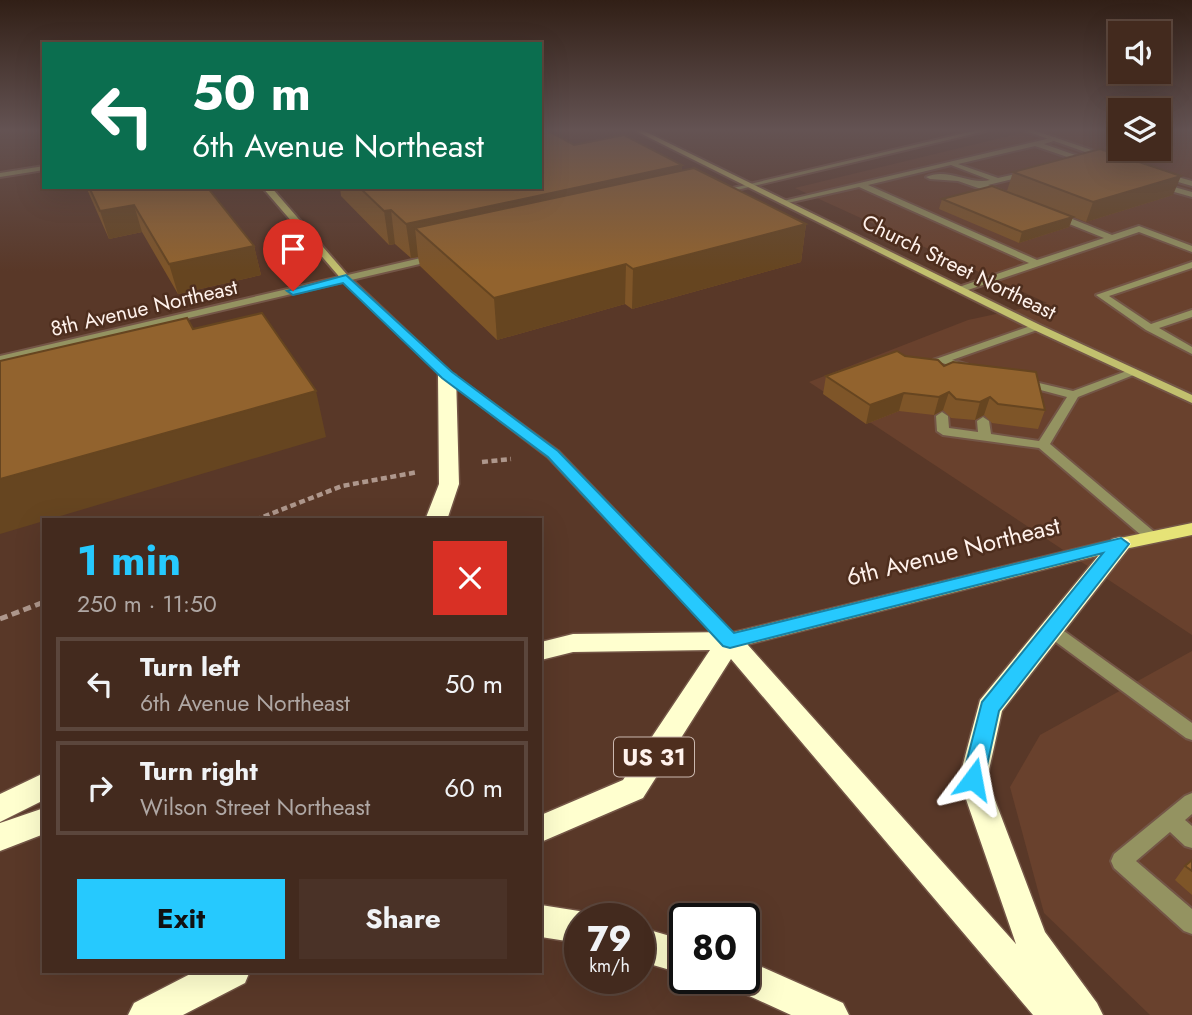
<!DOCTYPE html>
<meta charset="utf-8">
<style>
:root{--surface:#432a1e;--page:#4a3227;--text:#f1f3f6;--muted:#afa7a4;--line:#5b463c;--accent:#26c9fe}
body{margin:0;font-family:Jost,sans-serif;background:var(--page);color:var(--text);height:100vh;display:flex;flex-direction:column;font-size:26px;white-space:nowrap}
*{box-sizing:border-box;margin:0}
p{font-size:23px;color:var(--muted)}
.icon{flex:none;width:38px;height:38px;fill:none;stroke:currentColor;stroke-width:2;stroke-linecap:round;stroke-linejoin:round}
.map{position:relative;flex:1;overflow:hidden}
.details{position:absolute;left:42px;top:518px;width:500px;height:455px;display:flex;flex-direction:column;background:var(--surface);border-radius:0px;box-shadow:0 7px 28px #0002,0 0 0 2px var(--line)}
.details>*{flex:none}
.banner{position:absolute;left:42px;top:42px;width:500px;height:147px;border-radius:0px;box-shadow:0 7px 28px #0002,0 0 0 2px var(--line);background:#0b6e4f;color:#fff;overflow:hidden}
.controls{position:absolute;left:1108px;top:21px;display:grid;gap:14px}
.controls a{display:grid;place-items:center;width:63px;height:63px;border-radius:0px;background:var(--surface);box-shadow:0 7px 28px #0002,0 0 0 2px var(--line);font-size:35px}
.speed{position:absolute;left:564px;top:903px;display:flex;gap:14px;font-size:35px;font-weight:700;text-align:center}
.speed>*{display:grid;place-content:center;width:91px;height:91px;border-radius:50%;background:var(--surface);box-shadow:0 7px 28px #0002,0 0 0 2px var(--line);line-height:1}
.speed small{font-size:18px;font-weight:400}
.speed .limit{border:4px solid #111;border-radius:10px;background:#fff;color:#111}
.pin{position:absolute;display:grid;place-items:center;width:60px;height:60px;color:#fff;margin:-72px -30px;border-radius:50% 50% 50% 0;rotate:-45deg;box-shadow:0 0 7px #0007}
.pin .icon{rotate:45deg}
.me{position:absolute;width:77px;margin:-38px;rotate:13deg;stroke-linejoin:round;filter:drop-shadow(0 0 5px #0008)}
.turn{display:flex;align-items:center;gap:24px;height:147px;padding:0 35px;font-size:32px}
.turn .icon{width:91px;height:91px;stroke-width:2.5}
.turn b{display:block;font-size:49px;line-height:60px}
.round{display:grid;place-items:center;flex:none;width:74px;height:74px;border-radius:0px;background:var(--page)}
.headline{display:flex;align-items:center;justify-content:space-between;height:119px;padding:0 35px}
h1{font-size:42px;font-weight:700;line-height:52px;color:var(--accent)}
.cta{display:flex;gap:14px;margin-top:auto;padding:14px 35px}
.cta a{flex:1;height:80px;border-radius:0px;background:var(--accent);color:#111;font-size:28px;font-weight:700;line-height:80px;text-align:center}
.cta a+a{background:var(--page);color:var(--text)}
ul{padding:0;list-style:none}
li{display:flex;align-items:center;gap:21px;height:94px;margin:0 14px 10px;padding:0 21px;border:4px solid var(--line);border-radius:0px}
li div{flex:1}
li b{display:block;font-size:26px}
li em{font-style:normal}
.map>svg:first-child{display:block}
</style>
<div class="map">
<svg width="1192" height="1015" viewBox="0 0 1192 1015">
<rect width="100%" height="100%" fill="#593828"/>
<g fill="#69412d">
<polygon points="1038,129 1120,129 1120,149 1158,149 1159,129 1192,129 1192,635 809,382 968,320 1047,303 795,188"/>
<polygon points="1192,651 1192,1015 1150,1015 1044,913 1010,787 1040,735"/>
</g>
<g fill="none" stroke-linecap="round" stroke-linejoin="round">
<defs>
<g id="lane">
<path d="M1055,137L1057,140L1044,144L1095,162L1088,164L1035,146L958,164L998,178L1033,170V174L988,185L1007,193L1008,195L1004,197L958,181L930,179L926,177C947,167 969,185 990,180L951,165L868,185L1037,260L1104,238L1052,217L1051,215L1055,212L1112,235L1139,226L1192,246V252L1139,232L962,292L957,289L959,287L1029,263L859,187L783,204L779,202Z"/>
<polygon points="1160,183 1192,192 1192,197 1157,187 1156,185"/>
<polygon points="1192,262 1192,268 1109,296 1151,324 1192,310 1192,317 1159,328 1192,347 1192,354 1146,330 1096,295"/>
<polygon points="1036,324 1041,327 1040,329 952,360 972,366 972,370 964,370 933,360"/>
<polygon points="1132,369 1138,372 1136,374 1078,397 1050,444 1158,535 1160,538 1158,541 1148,541 1039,448 943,435 937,431 936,416 942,412 948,416 949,428 978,432 977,421 983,417 989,421 991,434 1039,441 1067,397 1018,384 1018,380 1022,379 1073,391"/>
<polygon points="1051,624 1057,626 1192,723 1192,740 1186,738 1045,634 1043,630 1045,626"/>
<polygon points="1192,793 1192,814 1185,820 1192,826 1192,848 1185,846 1170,832 1136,861 1192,909 1192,934 1184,931 1114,868 1111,861 1114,854 1185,796"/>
</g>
<g id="street">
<polygon points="982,129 994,129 720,194 716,192"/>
<polygon points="1020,129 1030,129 1112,157 1105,159"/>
<polygon points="44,166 44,170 0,177 0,173"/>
<polygon points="1164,173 1192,181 1192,186 1161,177 1160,175"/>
<polygon points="438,254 443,257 441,259 0,362 0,356"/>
</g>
<g id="secondary">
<polygon points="632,129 640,129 1040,325 1192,395 1192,403 1032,329"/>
<polygon points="262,187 271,187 349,277 451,373 558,451 736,637 738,641 736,645 730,647 724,645 548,457 443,377 343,281"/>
</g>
<polygon id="primary" points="1192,523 1192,535 1120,550 730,649 723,646 720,641 723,636 730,633 1120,538"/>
<g id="highway">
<polygon points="447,370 456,375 459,484 447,520 425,520 439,484 438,375"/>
<polygon points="1120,537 1128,539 1131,544 1128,549 1002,711 987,779 1045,932 1097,1003 1103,1015 1033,1015 731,659 643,798 541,842 541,815 623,780 710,650 573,652 541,660 541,642 573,634 730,632 739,635 1016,944 959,779 980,700 1112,539"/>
<polygon points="44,773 44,800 0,822 0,794"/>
<polygon points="44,808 44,834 0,851 0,823"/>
<polygon points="541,905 579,911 591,916 592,919 579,919 579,943 541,937"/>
<polygon points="639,927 684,940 684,974 639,961"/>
<polygon points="744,959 843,1003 849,1015 791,1015 732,988 728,978 744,978"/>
<polygon points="196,971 250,971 245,983 183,1015 128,1015 134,1003"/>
</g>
</defs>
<use href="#lane" stroke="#745647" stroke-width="4"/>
<use href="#street" stroke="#745647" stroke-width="4"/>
<use href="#secondary" stroke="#745647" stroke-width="4"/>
<use href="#primary" stroke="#745647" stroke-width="3"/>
<use href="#highway" stroke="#745647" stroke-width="3"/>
<g stroke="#ae978c" stroke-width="4.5" stroke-dasharray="6 3.5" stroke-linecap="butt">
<polyline points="482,462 511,459"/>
<polyline points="255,520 342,486 418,472"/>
</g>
<polyline stroke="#ae978c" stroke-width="5" stroke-dasharray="8 4.5" stroke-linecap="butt" points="0,619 44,602"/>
<use href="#lane" fill="#949361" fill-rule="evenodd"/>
<use href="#street" fill="#949361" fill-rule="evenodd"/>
<use href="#secondary" fill="#c2c06e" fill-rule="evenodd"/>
<use href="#primary" fill="#e6e377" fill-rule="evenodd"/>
<use href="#highway" fill="#ffffcf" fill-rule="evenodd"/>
</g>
<g fill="#7e5528">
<polygon points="574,145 682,165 682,170 806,224 801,262 632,309 625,304 497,340 420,266 418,257 411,258 395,244 389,245 341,196 340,187 541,187"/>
<polygon points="1013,172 1173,195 1086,222 1073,217 1069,227 1019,243 939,209 942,199 1007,191"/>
<polygon points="86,187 207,187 254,246 261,275 178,294 142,232 109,239"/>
<polygon points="905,356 944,366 1045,410 1038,429 992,423 984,415 975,420 951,418 943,410 934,415 899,411 866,424 823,394 826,376"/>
<polygon points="1192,860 1192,895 1175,880 1185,866"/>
</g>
<g fill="#664520">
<polygon points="682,165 680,196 415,228 418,257 411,258 406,224"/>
<polygon points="1181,176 1173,195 1086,222 1093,202"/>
<polygon points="134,205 142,232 109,239 100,211"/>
<polygon points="391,210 395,244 389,245 384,211"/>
<polygon points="1073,217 1069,227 1019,243 1022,232"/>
<polygon points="806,224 801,262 632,309 633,269"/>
<polygon points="254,246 261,275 178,294 169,264"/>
<polygon points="626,264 625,304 497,340 494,298"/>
<polygon points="316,391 326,437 0,534 0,479"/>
<polygon points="949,392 943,410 934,415 939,397"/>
<polygon points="904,393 899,411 866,424 870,405"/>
<polygon points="990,397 984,415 975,420 980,402"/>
</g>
<g fill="#92632e" stroke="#664520" stroke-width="2">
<polygon points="541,129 545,129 574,145 624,135 682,165 406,224 391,210 384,211 359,187 541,187"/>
<polygon points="1100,149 1181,176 1093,202 1013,172"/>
<polygon points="694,168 806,224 633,269 626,264 494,298 415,228"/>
<polygon points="992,186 1073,217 1022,232 942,199"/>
<polygon points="89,187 207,187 254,246 169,264 134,205 100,211"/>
<polygon points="262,313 316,391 0,479 0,361 187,318 193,329"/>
<polygon points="897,351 905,356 938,360 944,366 953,362 1036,372 1045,410 998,404 990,397 980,402 956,399 949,392 939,397 904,393 870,405 826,376"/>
<polygon points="1192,860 1192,871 1185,866"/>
</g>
<linearGradient id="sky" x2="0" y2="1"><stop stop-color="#311f16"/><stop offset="0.48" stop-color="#645353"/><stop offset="1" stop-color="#645353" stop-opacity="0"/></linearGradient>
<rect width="1192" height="271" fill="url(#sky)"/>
<polygon fill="#26c9fe" stroke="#1983a5" stroke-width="2" points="346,275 452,372 558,451 734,633 1121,538 1129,544 999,711 984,779 980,785 973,788 965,785 962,779 982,702 1103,553 730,648 723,646 548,457 442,378 343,283 293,295 287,291"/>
<g text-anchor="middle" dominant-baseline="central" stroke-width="5" stroke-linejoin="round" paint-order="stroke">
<g font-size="21" fill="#fff2ec" stroke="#4e2e1e">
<text transform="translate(959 267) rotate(26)">Church Street Northeast</text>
<text transform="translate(144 308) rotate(-13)">8th Avenue Northeast</text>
</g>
<rect fill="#4e2e1e" stroke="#cab7ae" stroke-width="2" x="614" y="737.5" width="80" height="39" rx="5"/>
<g font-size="23" font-weight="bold" fill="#fff2ec">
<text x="654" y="757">US 31</text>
</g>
<g font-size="24" fill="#fff2ec" stroke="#4e2e1e">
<text transform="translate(953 551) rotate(-14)">6th Avenue Northeast</text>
</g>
</g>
</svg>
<div class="controls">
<a><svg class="icon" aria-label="sound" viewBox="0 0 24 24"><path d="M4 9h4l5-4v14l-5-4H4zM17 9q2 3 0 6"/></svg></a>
<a><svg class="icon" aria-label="layers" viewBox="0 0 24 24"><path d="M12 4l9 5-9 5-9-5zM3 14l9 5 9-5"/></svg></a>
</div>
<div class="speed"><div>79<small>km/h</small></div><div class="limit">80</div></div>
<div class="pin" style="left:293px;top:291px;background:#d93025"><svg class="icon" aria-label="arrive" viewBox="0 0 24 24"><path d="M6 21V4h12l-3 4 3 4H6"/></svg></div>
<svg class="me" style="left:973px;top:779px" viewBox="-20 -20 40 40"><path d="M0-17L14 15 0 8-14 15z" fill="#26c9fe" stroke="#fff" stroke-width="4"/></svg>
<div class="banner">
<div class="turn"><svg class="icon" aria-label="left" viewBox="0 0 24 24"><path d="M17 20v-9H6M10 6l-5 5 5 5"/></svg><div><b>50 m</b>6th Avenue Northeast</div></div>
</div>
<section class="details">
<div class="headline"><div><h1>1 min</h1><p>250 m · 11:50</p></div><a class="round" style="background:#d93025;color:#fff"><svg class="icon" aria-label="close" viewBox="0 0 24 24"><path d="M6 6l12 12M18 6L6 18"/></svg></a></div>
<ul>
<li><svg class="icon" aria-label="left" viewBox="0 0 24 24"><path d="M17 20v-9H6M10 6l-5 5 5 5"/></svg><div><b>Turn left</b><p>6th Avenue Northeast</p></div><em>50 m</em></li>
<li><svg class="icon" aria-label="right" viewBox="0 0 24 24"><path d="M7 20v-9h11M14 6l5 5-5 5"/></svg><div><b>Turn right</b><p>Wilson Street Northeast</p></div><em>60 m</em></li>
</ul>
<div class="cta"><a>Exit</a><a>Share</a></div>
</section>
</div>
